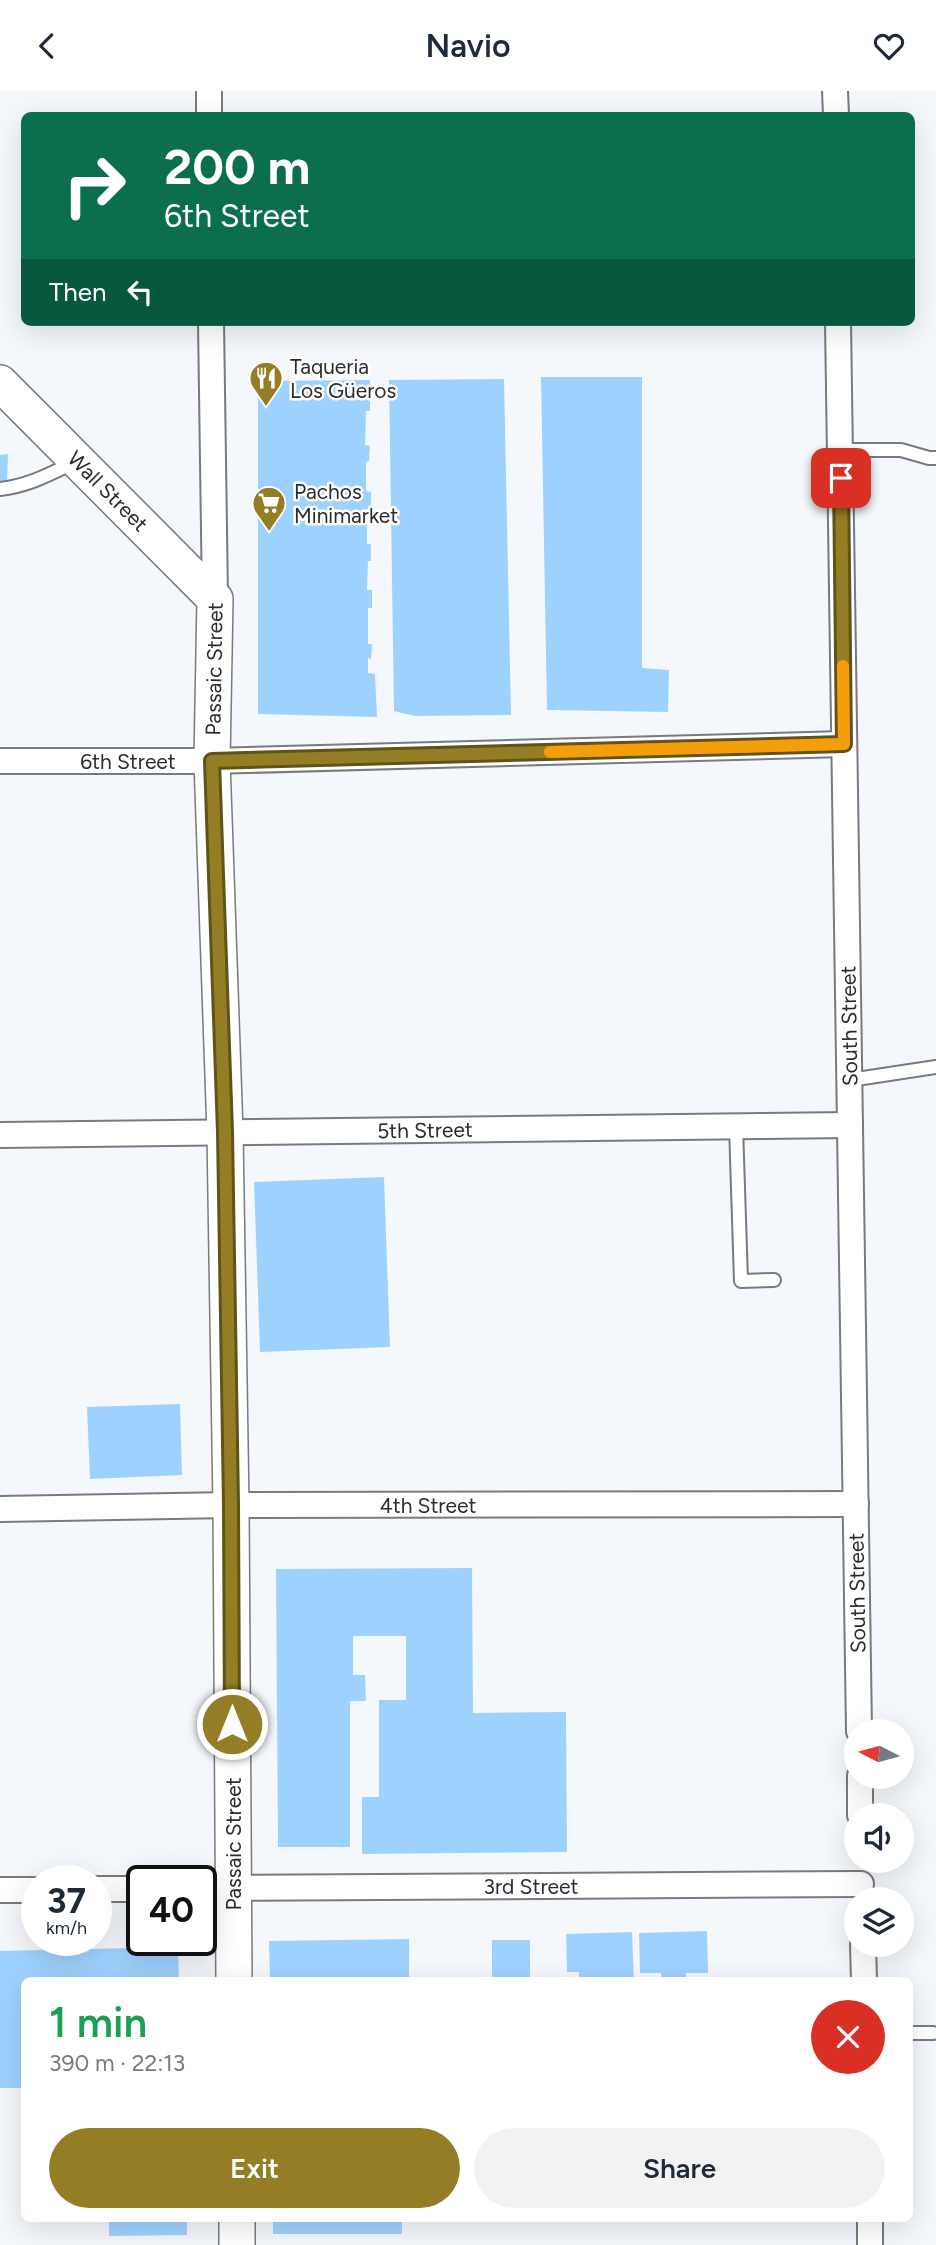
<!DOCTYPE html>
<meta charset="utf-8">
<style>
:root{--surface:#fff;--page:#f2f2f3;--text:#1f2937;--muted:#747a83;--accent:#947e25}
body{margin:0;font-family:Figtree,sans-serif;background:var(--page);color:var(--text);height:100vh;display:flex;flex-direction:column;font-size:26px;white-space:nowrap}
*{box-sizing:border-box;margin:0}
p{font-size:23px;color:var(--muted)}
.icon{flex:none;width:38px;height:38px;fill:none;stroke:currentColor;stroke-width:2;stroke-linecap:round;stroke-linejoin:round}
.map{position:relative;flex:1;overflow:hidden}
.side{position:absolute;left:21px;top:1886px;width:892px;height:245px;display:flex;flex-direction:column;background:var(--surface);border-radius:10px;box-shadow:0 7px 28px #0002}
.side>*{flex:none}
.guide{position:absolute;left:21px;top:21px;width:894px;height:214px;border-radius:10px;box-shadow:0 7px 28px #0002;background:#0b6e4f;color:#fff;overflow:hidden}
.needle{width:46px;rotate:276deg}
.buttons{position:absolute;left:844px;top:1628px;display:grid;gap:14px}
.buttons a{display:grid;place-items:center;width:70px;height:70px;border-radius:50%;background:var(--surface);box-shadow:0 7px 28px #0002;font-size:35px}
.speed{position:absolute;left:21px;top:1774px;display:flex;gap:14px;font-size:35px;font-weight:700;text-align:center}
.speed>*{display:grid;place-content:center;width:91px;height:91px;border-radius:50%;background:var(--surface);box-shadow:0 7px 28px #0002;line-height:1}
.speed small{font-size:18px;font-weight:400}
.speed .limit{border:4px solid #111;border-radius:10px;background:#fff;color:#111}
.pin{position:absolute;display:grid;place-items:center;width:60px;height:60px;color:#fff;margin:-30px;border-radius:14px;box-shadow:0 4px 10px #0006}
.me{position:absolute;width:77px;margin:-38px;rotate:0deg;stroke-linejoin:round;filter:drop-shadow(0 0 5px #0008)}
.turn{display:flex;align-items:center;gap:24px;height:147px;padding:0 28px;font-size:32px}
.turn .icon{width:91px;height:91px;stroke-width:2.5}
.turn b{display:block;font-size:49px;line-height:60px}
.then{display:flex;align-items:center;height:66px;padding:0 28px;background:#0003;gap:14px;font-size:26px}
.round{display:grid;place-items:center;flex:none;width:74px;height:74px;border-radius:37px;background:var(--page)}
.overview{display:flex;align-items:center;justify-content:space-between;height:119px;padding:0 28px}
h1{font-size:42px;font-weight:600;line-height:52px;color:#1e9e55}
.cta{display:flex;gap:14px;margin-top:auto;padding:14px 28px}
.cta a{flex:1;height:80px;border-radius:42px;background:var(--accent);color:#fff;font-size:28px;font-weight:600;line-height:80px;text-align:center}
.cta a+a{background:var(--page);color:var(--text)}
header{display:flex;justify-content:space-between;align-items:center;height:91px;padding:0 28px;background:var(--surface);font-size:32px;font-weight:600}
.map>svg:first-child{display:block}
</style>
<header><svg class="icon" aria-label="back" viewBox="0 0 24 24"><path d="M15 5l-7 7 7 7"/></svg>Navio<svg class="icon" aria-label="heart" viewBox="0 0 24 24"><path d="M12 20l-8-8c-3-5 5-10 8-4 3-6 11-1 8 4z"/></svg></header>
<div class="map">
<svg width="936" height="2154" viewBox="0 0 936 2154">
<rect width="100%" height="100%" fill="#f4f8fc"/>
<g fill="#9ed2fe">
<polygon points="541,286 642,286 642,577 669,579 668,621 547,619"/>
<polygon points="504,288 511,624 415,625 394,620 389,289"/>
<polygon points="370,289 370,320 366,320 365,354 370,355 369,370 366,371 366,400 371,401 371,418 367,418 367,453 371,453 371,470 368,470 367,499 372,499 372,517 368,517 368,553 372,553 371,568 368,567 368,582 375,583 377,626 258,623 258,290"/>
<polygon points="8,363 7,392 0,392 0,364"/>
<polygon points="384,1086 390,1256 260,1261 254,1091"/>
<polygon points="180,1313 182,1384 90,1388 87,1316"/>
<polygon points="472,1477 473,1622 566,1621 567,1761 362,1763 362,1706 379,1706 379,1609 406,1609 406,1545 353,1545 353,1584 365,1584 366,1610 350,1610 350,1756 278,1756 276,1478"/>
<polygon points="707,1840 708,1882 686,1882 686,1890 662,1890 661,1882 640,1882 639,1842"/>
<polygon points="632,1841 634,1890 579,1890 579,1881 567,1881 566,1843"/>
<polygon points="409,1848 409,1890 270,1890 269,1850"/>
<rect x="492" y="1849" width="38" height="41"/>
<polygon points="178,1856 179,1890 24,1890 24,1997 0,1997 0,1860"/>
<polygon points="109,2128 187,2128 187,2144 109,2145"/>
<rect x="273" y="2128" width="129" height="15"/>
</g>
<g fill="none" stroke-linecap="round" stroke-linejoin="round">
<defs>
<g id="lane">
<polyline points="840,359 901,359 929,367 936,367"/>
<path d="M0,398C28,395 50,383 75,371"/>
<polyline points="850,989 936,976"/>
<polyline points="736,1035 741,1190 774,1189"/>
<polyline points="910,1942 933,1942"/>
</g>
<g id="street">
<polyline points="209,0 209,24"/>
<polyline points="835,0 836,24"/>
<polyline points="211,231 215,508"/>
<polyline points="838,231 859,1640"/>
<polyline points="0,670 212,670 844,653"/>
<polyline points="0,1044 850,1034"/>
<polyline points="0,1418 231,1414 856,1413"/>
<polyline points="860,1685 860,1724"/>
<polyline points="201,1797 861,1793"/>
<polyline points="96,1798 142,1798"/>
<polyline points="0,1799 37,1799"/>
<polyline points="863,1853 864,1890"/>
<polyline points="870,2128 870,2154"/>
</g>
<g id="secondary">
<polyline points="0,292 215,508 212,670 225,1041 231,1414 234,1890"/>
<polyline points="237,2128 237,2154"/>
</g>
</defs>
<use href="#lane" stroke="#777b7e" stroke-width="16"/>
<use href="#street" stroke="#777b7e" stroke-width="28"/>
<use href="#secondary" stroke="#777b7e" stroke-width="38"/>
<use href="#lane" stroke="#fff" stroke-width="12"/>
<use href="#street" stroke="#fff" stroke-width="24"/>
<use href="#secondary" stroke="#fff" stroke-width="35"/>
</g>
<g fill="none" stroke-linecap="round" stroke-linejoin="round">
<defs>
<polyline id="route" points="232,1633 231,1414 225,1041 212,670 844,653 841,387"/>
</defs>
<use href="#route" stroke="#605218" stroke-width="18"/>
<use href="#route" stroke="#947e25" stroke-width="12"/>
<polyline stroke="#f59e0b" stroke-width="12" points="550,661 844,653 843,575"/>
</g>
<defs>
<symbol id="restaurant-pin" viewBox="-11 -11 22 30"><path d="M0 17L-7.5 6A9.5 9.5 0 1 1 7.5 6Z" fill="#947e25" stroke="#fff"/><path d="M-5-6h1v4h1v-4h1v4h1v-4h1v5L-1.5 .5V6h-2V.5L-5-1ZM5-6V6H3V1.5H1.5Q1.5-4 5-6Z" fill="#fff"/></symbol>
<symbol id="supermarket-pin" viewBox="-11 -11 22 30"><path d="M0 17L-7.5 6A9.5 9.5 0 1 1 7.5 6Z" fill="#947e25" stroke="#fff"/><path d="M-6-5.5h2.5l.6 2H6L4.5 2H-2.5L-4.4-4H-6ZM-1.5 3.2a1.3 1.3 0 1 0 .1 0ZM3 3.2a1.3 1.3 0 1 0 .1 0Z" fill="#fff"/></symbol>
</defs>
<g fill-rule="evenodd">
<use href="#restaurant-pin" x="247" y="268" width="38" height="52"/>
<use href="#supermarket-pin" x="250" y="393" width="38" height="52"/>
</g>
<g text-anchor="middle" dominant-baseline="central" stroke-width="5" stroke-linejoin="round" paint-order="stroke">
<g font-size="21" fill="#2a2b2d" stroke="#fff" text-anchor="start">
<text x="290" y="275">Taqueria<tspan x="290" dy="24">Los Güeros</tspan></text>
<text x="294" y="400">Pachos<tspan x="294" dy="24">Minimarket</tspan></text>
</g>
<g font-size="21" fill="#2a2b2d" stroke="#fff">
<text transform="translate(108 400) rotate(45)">Wall Street</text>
<text transform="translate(214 578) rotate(-89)">Passaic Street</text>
<text x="128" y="670">6th Street</text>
<text transform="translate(849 935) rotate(-91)">South Street</text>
<text transform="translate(425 1039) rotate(-1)">5th Street</text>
<text x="428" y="1414">4th Street</text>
<text transform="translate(857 1502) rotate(-91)">South Street</text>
<text transform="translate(233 1753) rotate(-90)">Passaic Street</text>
<text x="531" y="1795">3rd Street</text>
</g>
</g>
</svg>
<div class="buttons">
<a><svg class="needle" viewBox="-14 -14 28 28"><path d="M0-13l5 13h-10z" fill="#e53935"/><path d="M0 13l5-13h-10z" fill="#747a83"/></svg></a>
<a><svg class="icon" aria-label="sound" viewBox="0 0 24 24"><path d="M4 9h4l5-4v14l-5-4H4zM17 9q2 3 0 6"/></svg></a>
<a><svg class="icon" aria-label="layers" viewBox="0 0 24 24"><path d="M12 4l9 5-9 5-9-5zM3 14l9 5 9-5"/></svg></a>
</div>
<div class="speed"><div>37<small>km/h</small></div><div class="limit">40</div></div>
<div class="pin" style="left:841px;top:387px;background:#d93025"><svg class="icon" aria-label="arrive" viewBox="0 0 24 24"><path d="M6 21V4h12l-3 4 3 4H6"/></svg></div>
<svg class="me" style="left:232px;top:1633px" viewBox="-20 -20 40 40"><circle r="17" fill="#947e25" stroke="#fff" stroke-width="3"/><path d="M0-11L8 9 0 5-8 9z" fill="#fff"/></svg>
<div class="guide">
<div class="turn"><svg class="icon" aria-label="right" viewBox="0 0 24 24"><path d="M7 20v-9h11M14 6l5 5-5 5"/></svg><div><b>200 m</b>6th Street</div></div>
<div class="then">Then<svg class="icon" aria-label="left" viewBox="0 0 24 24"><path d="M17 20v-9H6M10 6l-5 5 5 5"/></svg></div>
</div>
<section class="side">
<div class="overview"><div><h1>1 min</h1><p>390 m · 22:13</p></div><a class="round" style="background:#d93025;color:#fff"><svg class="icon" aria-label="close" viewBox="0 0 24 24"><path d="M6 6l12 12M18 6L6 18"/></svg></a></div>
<div class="cta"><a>Exit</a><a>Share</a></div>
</section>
</div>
